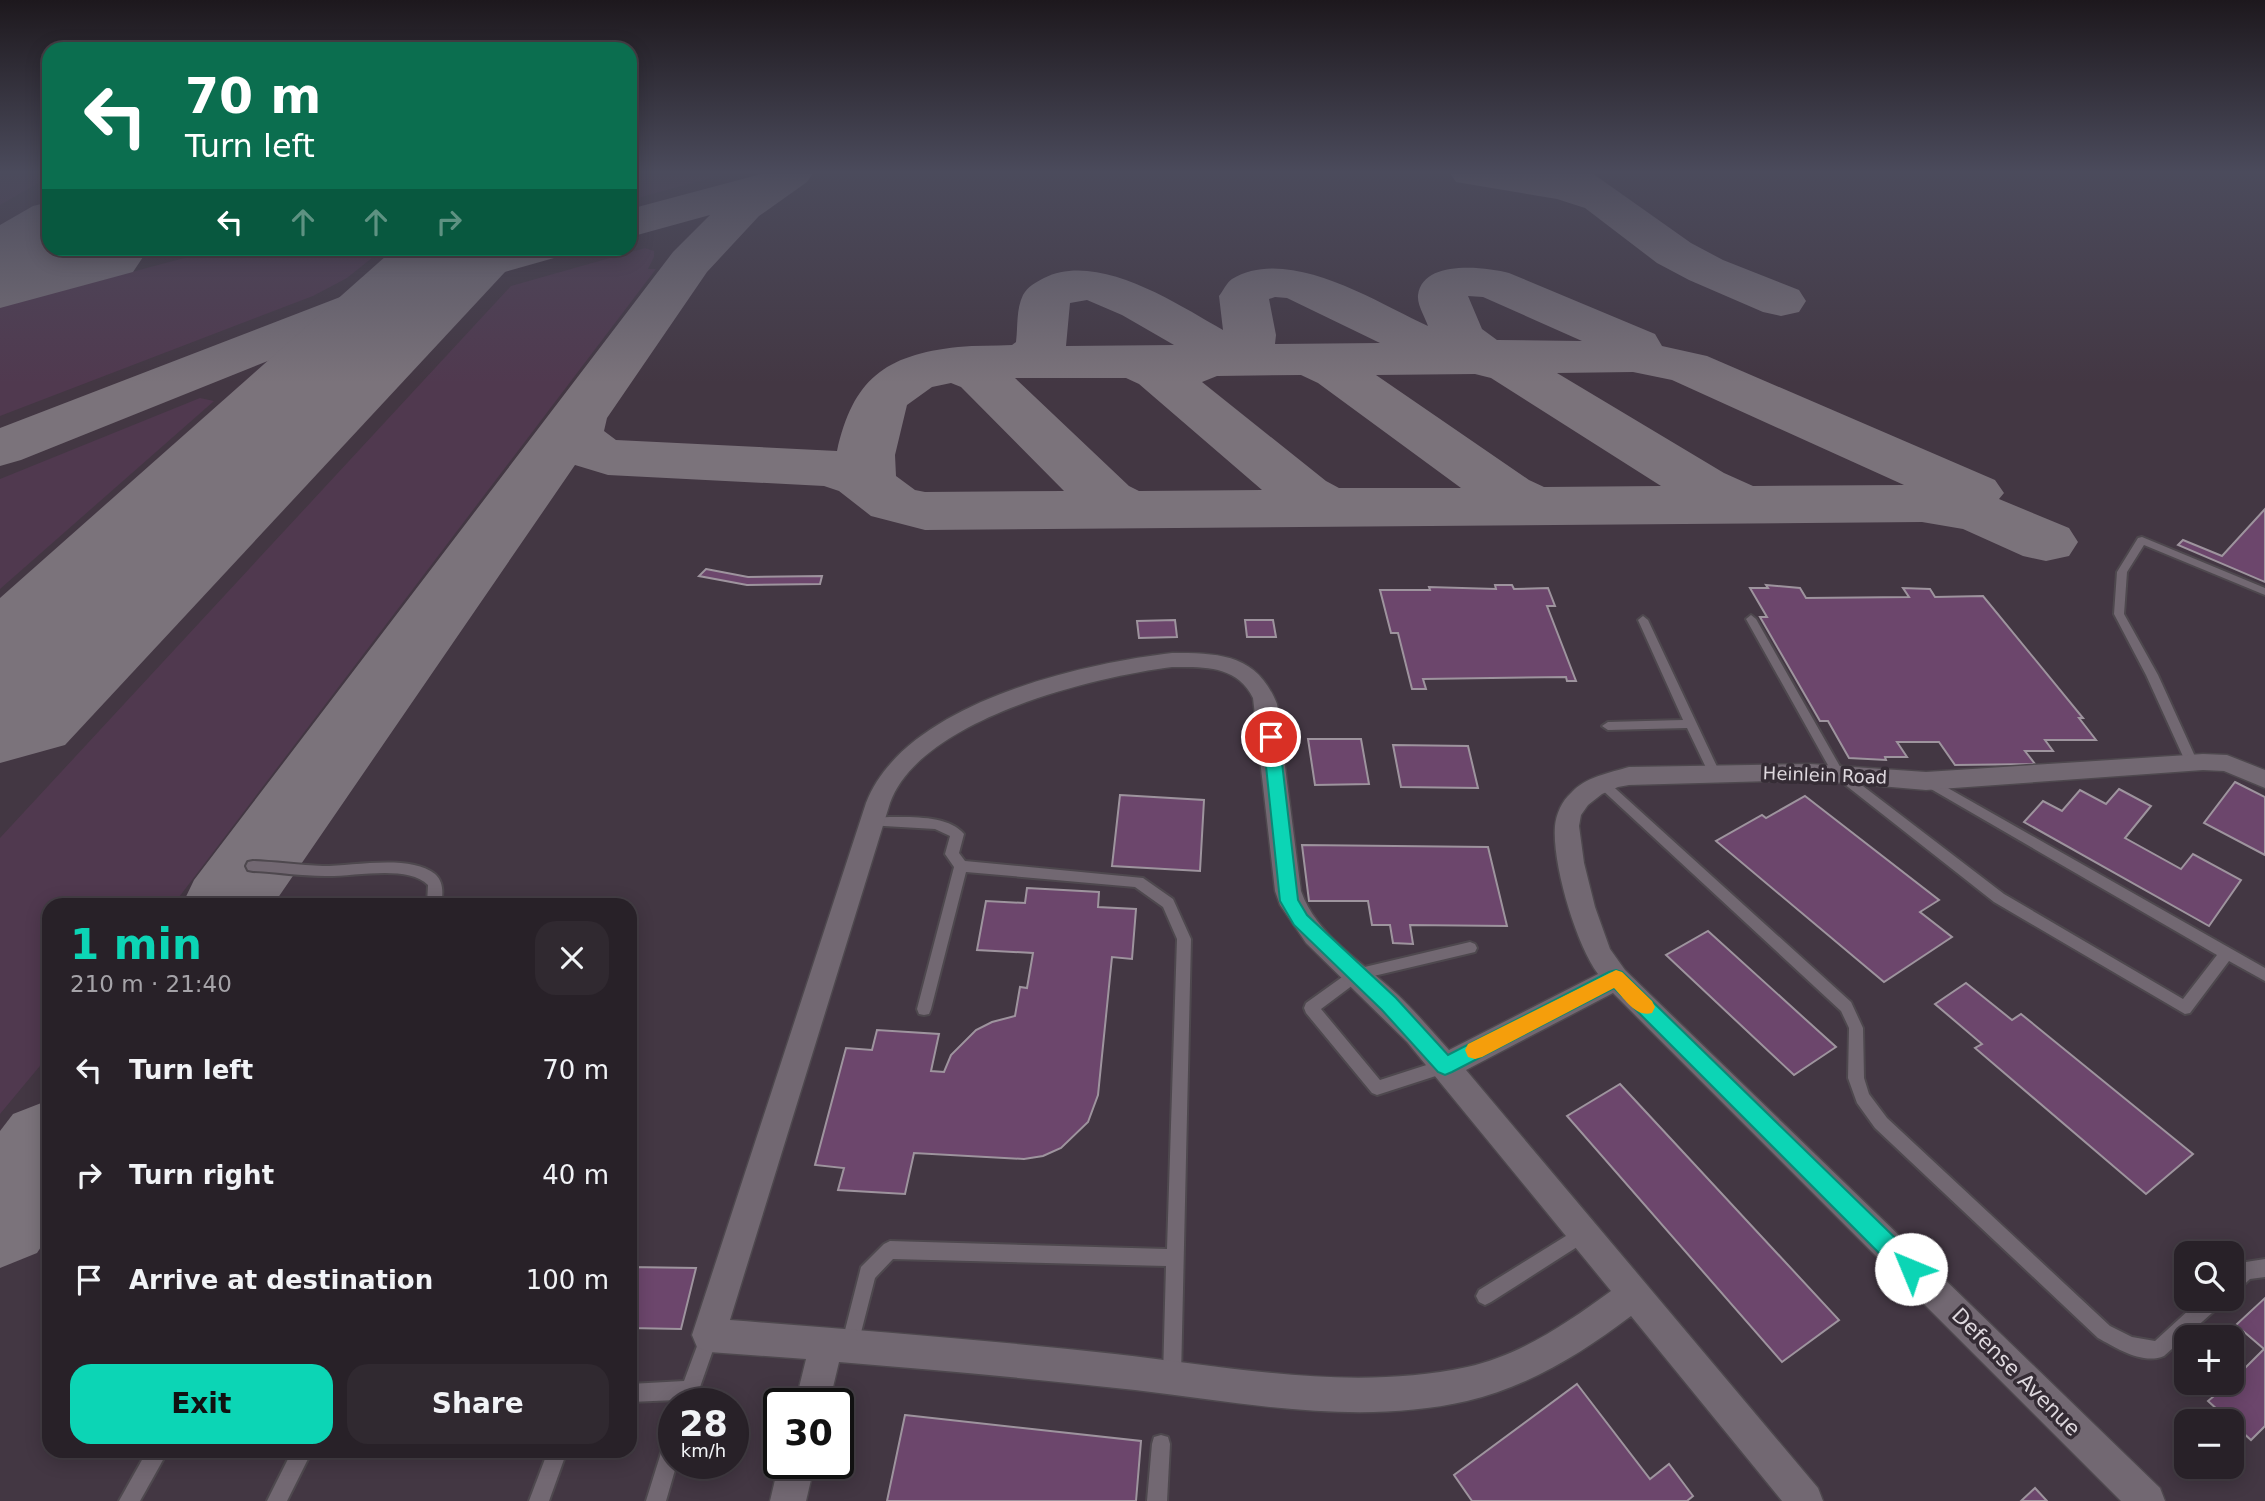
<!DOCTYPE html>
<meta charset="utf-8">
<style>
:root{--surface:#282128;--page:#302930;--text:#f1f3f6;--muted:#a5a3a8;--line:#443e45;--accent:#0cd5b5}
body{margin:0;font-family:"DejaVu Sans",sans-serif;background:var(--page);color:var(--text);height:100vh;display:flex;flex-direction:column;font-size:26px;white-space:nowrap}
*{box-sizing:border-box;margin:0}
p{font-size:23px;color:var(--muted)}
.icon{flex:none;width:38px;height:38px;fill:none;stroke:currentColor;stroke-width:2;stroke-linecap:round;stroke-linejoin:round}
.map{position:relative;flex:1;overflow:hidden}
.drawer{position:absolute;left:42px;top:898px;width:595px;height:560px;display:flex;flex-direction:column;background:var(--surface);border-radius:21px;box-shadow:0 4px 18px #0003,0 0 0 2px var(--line)}
.drawer>*{flex:none}
.guide{position:absolute;left:42px;top:42px;width:595px;height:214px;border-radius:21px;box-shadow:0 4px 18px #0003,0 0 0 2px var(--line);background:#0b6e4f;color:#fff;overflow:hidden}
.fabs{position:absolute;left:2174px;top:1241px;display:grid;gap:14px}
.fabs a{display:grid;place-items:center;width:70px;height:70px;border-radius:14px;background:var(--surface);box-shadow:0 4px 18px #0003,0 0 0 2px var(--line);font-size:35px}
.speed{position:absolute;left:658px;top:1388px;display:flex;gap:14px;font-size:35px;font-weight:700;text-align:center}
.speed>*{display:grid;place-content:center;width:91px;height:91px;border-radius:50%;background:var(--surface);box-shadow:0 4px 18px #0003,0 0 0 2px var(--line);line-height:1}
.speed small{font-size:18px;font-weight:400}
.speed .limit{border:4px solid #111;border-radius:10px;background:#fff;color:#111}
.pin{position:absolute;display:grid;place-items:center;width:60px;height:60px;color:#fff;margin:-30px;border:4px solid #fff;border-radius:50%;box-shadow:0 2px 7px #0007}
.me{position:absolute;width:77px;margin:-38px;rotate:315deg;stroke-linejoin:round;filter:drop-shadow(0 0 5px #0008)}
.turn{display:flex;align-items:center;gap:24px;height:147px;padding:0 28px;font-size:32px}
.turn .icon{width:91px;height:91px;stroke-width:2.5}
.turn b{display:block;font-size:49px;line-height:60px}
.lanes{display:flex;align-items:center;height:66px;padding:0 28px;background:#0003;justify-content:center;gap:35px;direction:ltr}
.lanes .off{opacity:.35}
.round{display:grid;place-items:center;flex:none;width:74px;height:74px;border-radius:21px;background:var(--page)}
.head{display:flex;align-items:center;justify-content:space-between;height:119px;padding:0 28px}
h1{font-size:42px;font-weight:700;line-height:52px;color:var(--accent)}
.cta{display:flex;gap:14px;margin-top:auto;padding:14px 28px}
.cta a{flex:1;height:80px;border-radius:21px;background:var(--accent);color:#111;font-size:28px;font-weight:700;line-height:80px;text-align:center}
.cta a+a{background:var(--page);color:var(--text)}
ul{padding:0;list-style:none}
li{display:flex;align-items:center;gap:21px;height:105px;padding:0 28px}
li div{flex:1}
li b{display:block;font-size:26px}
li em{font-style:normal}
.map>svg:first-child{display:block}
</style>
<div class="map">
<svg width="2265" height="1501" viewBox="0 0 2265 1501">
<rect width="100%" height="100%" fill="#352c35"/>
<path fill="#433743" fill-rule="evenodd" d="M0,173H49V248H630V173H2265V1501H0ZM49,905H630V1451H49ZM2186,1253H2231V1298H2186ZM2186,1337H2231V1382H2186ZM674,1404H733V1463H674ZM779,1404H838V1463H779ZM2186,1421H2231V1466H2186Z"/>
<g fill="#50394f">
<polygon points="0,173 49,173 49,177 0,205"/>
<polygon points="630,173 729,173 630,200"/>
<polygon points="222,248 383,249 347,278 313,296 0,416 0,307"/>
<polygon points="645,248 654,251 654,257 648,269 656,269 173,905 49,905 49,1055 0,1114 0,838 511,286"/>
<polygon points="200,398 214,401 0,589 0,479"/>
</g>
<g fill="none" stroke-linecap="round" stroke-linejoin="round">
<g fill="#7b737b" fill-rule="evenodd">
<path d="M765,173H813L807,182L759,216L707,272L607,418L604,431L616,440L837,451C853,380 884,355 958,347C976,345 994,346 1012,345L1016,342C1018,327 1016,309 1023,295C1028,286 1035,283 1044,278C1098,251 1177,304 1223,330L1219,296C1223,291 1227,282 1232,279C1288,245 1376,302 1428,326C1425,317 1417,305 1418,295C1423,259 1485,267 1509,273L1655,334L1662,346L1707,356L1995,480L2004,493L1999,499L2069,528L2078,542L2069,556L2046,561L2023,556L1963,529L1922,522L925,530L871,516L839,491L824,486L608,475L575,465L273,905H182L194,880L673,252L710,215L630,237V209ZM1468,296L1483,297L1582,341L1497,340L1482,329ZM1275,297L1287,298L1380,343L1275,344L1276,335L1269,299ZM1087,300L1122,315L1174,345L1066,346L1070,303ZM1633,372L1672,380L1904,485L1753,486L1724,473L1557,373ZM1475,374L1491,378L1661,486L1544,487L1529,480L1376,375ZM1301,375L1318,383L1461,488H1339L1326,481L1202,382L1217,376ZM1015,378H1126L1139,384L1262,490L1139,491L1129,486ZM951,383L961,387L1064,491L925,492L915,490L896,476L895,455L907,405L932,387Z"/>
<polygon points="1450,173 1592,173 1691,243 1723,260 1799,290 1806,301 1799,312 1781,316 1763,312 1689,280 1657,263 1585,208 1557,199 1456,182"/>
<polygon points="49,202 49,234 16,255 0,259 0,225 33,206"/>
<polygon points="484,248 561,248 554,258 452,287 21,460 0,466 0,428 418,267"/>
<polygon points="49,1100 49,1235 37,1253 0,1268 0,1131 13,1114"/>
</g>
<g fill="#7b737b" fill-rule="evenodd">
<polygon points="49,224 49,248 149,248 133,272 0,308 0,236"/>
<polygon points="395,248 521,248 505,272 65,745 0,763 0,598"/>
</g>
</g>
<g fill="#6c466c" stroke="#9e949e" stroke-width="2">
<polygon points="2265,509 2265,582 2178,545 2183,540 2222,556"/>
<polygon points="706,569 748,577 822,576 820,584 747,585 699,576"/>
<polygon points="1495,585 1512,585 1514,589 1548,588 1555,606 1547,606 1576,681 1567,681 1566,677 1423,679 1426,689 1412,689 1398,633 1391,633 1380,590 1430,590 1429,587 1496,589"/>
<polygon points="1766,585 1800,588 1806,598 1909,597 1903,588 1930,589 1935,597 1983,596 2083,718 2079,718 2096,740 2045,740 2053,751 2025,751 2035,764 1955,765 1939,742 1897,742 1907,757 1885,757 1886,760 1849,758 1828,721 1820,721 1760,617 1767,617 1750,588 1768,588"/>
<polygon points="1175,620 1177,637 1139,638 1137,621"/>
<polygon points="1245,620 1273,620 1276,637 1247,637"/>
<polygon points="1308,739 1361,739 1369,784 1315,785"/>
<polygon points="1393,745 1468,746 1478,788 1401,787"/>
<polygon points="2235,782 2265,797 2265,855 2204,823"/>
<polygon points="2119,789 2151,806 2125,838 2181,869 2193,854 2241,880 2209,926 2024,822 2043,801 2062,811 2080,790 2106,804"/>
<polygon points="1120,795 1204,800 1200,871 1112,866"/>
<polygon points="1805,796 1939,900 1920,912 1952,937 1884,982 1716,841 1762,815 1766,818"/>
<polygon points="1302,845 1488,847 1507,926 1410,925 1413,944 1393,943 1390,925 1372,925 1368,901 1309,901"/>
<polygon points="1027,888 1099,892 1098,907 1136,909 1132,959 1112,957 1098,1095 1088,1122 1061,1148 1043,1156 1024,1159 914,1153 905,1194 838,1190 844,1168 815,1165 846,1048 872,1050 877,1030 939,1034 931,1071 944,1072 951,1055 976,1030 992,1022 1015,1016 1020,987 1027,988 1033,953 977,950 986,901 1025,903"/>
<polygon points="1708,931 1836,1047 1794,1075 1666,955"/>
<polygon points="1966,983 2012,1020 2021,1014 2193,1154 2146,1194 1975,1048 1982,1044 1935,1004"/>
<polygon points="1620,1084 1839,1320 1782,1362 1567,1116"/>
<polygon points="630,1267 696,1268 681,1329 630,1328"/>
<polygon points="2265,1298 2265,1426 2251,1440 2208,1401 2231,1382 2264,1349 2236,1325"/>
<polygon points="1577,1384 1650,1479 1669,1464 1693,1496 1687,1501 1472,1501 1454,1475"/>
<polygon points="905,1415 1141,1441 1136,1501 887,1501"/>
<polygon points="2035,1488 2047,1501 2021,1501"/>
</g>
<g fill="none" stroke-linecap="round" stroke-linejoin="round">
<defs>
<g id="lane">
<polygon points="2142,537 2265,588 2265,595 2144,545 2127,572 2124,614 2158,675 2198,763 2192,767 2186,763 2146,675 2114,614 2117,572 2138,538"/>
<polygon points="1751,615 1756,619 1842,770 2004,894 2183,999 2217,955 1924,785 1922,782 1924,779 1932,779 2265,968 2265,981 2229,961 2190,1013 2185,1014 1994,902 1834,776 1746,619"/>
<polygon points="1643,616 1648,620 1720,773 1718,776 1710,776 1687,728 1608,730 1602,726 1608,722 1683,720 1638,620"/>
<path d="M1602,778L1606,780L1851,1002L1863,1028L1864,1078L1869,1094L1887,1118L2110,1326L2132,1337L2155,1341L2202,1298H2225L2222,1304L2164,1356C2143,1365 2116,1348 2098,1338L1875,1128L1857,1103L1848,1078L1849,1028L1841,1011L1598,786L1596,783L1598,780Z"/>
<path d="M872,817C898,818 946,812 964,834L959,853L965,861L1143,878L1173,899L1191,939L1181,1377L1178,1383L1172,1386L1166,1383L1163,1377L1166,1266L893,1259L875,1278L856,1352L850,1355L844,1352L841,1346L861,1267L884,1244L890,1241L1167,1249L1177,939L1163,907L1135,887L966,872L931,1009L929,1014L924,1015L919,1014L917,1009L954,867L945,854L950,836L935,829L867,825L866,822L867,819Z"/>
<path d="M253,861C276,862 300,865 323,866C353,866 411,854 435,874C444,882 443,894 441,905H427L428,885C408,864 352,877 325,876C301,876 277,872 253,871L248,870L246,866L248,862Z"/>
<polygon points="1470,942 1475,944 1477,948 1475,952 1361,979 1321,1009 1380,1080 1445,1059 1450,1061 1453,1066 1450,1071 1445,1073 1377,1095 1372,1093 1306,1013 1304,1008 1306,1003 1352,970"/>
<polygon points="1582,1226 1588,1228 1590,1234 1588,1240 1491,1302 1485,1305 1479,1302 1476,1296 1479,1290"/>
<polygon points="2265,1259 2265,1277 2250,1279 2237,1291 2231,1294 2231,1273 2246,1262"/>
<polygon points="709,1327 715,1330 718,1336 694,1404 676,1404 677,1400 630,1402 630,1384 684,1381 703,1330"/>
<polygon points="674,1431 674,1463 677,1463 666,1501 646,1501 665,1440 667,1433"/>
<polygon points="1161,1435 1168,1437 1170,1444 1167,1501 1147,1501 1152,1444 1154,1437"/>
<polygon points="147,1451 168,1451 140,1501 119,1501"/>
<polygon points="292,1451 312,1451 287,1501 267,1501"/>
<polygon points="548,1451 567,1451 549,1501 529,1501"/>
</g>
<g id="street">
<path d="M1172,653C1220,653 1257,654 1277,704L1301,891C1316,935 1364,963 1397,994C1415,1011 1432,1031 1449,1050L1598,974C1576,944 1552,864 1555,826C1556,814 1562,801 1571,793C1585,777 1609,773 1629,767L1810,764L1926,772L2203,754L2227,755L2265,770V788L2224,771L2203,770L1926,790L1810,780L1629,785L1618,787L1602,794L1588,805L1581,815L1579,826L1584,863L1595,907L1610,949L1625,970L2160,1488L2165,1501H2121L1613,993L1466,1070L1818,1488L1823,1501H1782L1631,1316C1582,1353 1528,1387 1467,1401C1358,1426 1244,1403 1135,1390C1036,1379 937,1370 839,1362L829,1404H795L806,1359L709,1352L697,1347L692,1335L866,803C904,704 1078,664 1172,653ZM1172,667C1203,667 1237,665 1253,698L1275,891L1280,905L1306,943L1407,1042L1611,1291C1567,1323 1521,1355 1467,1367C1351,1392 1231,1367 1115,1354C987,1340 858,1330 730,1320L890,803C920,719 1093,677 1172,667Z"/>
<polygon points="779,1463 815,1463 806,1501 770,1501"/>
</g>
</defs>
<use href="#lane" stroke="#4e484e" stroke-width="4"/>
<use href="#street" stroke="#4e484e" stroke-width="3"/>
<use href="#lane" fill="#726872" fill-rule="evenodd"/>
<use href="#street" fill="#726872" fill-rule="evenodd"/>
</g>
<linearGradient id="sky" x2="0" y2="1"><stop stop-color="#1d181d"/><stop offset="0.45" stop-color="#4b4b5c"/><stop offset="1" stop-color="#4b4b5c" stop-opacity="0"/></linearGradient>
<rect width="2265" height="383" fill="url(#sky)"/>
<polygon fill="#0cd5b5" stroke="#088a76" stroke-width="2" points="1271,731 1279,737 1298,900 1307,915 1396,998 1448,1055 1609,972 1616,970 1622,972 1919,1261 1922,1269 1919,1277 1911,1280 1903,1277 1614,988 1452,1072 1445,1075 1438,1072 1382,1010 1294,925 1280,901 1263,737"/>
<path fill="#f59e0b" d="M1616,970L1622,972L1652,1001L1655,1007L1652,1013C1636,1018 1624,998 1614,988L1482,1057L1475,1059L1468,1057L1465,1050L1468,1044Z"/>
<g text-anchor="middle" dominant-baseline="central" stroke-width="7" stroke-linejoin="round" paint-order="stroke">
<g font-size="18" fill="#ded8de" stroke="#352c35">
<text transform="translate(1825 775) rotate(2)">Heinlein Road</text>
</g>
<g font-size="21" fill="#ded8de" stroke="#352c35">
<text transform="translate(2016 1372) rotate(45)">Defense Avenue</text>
</g>
</g>
</svg>
<div class="fabs">
<a><svg class="icon" aria-label="search" viewBox="0 0 24 24"><circle cx="10" cy="10" r="6"/><path d="M15 15l6 6"/></svg></a>
<a>+</a>
<a>−</a>
</div>
<div class="speed"><div>28<small>km/h</small></div><div class="limit">30</div></div>
<div class="pin" style="left:1271px;top:737px;background:#d93025"><svg class="icon" aria-label="arrive" viewBox="0 0 24 24"><path d="M6 21V4h12l-3 4 3 4H6"/></svg></div>
<svg class="me" style="left:1911px;top:1269px" viewBox="-20 -20 40 40"><circle r="19" fill="#fff"/><path d="M0-13L10 11 0 6-10 11z" fill="#0cd5b5"/></svg>
<div class="guide">
<div class="turn"><svg class="icon" aria-label="left" viewBox="0 0 24 24"><path d="M17 20v-9H6M10 6l-5 5 5 5"/></svg><div><b>70 m</b>Turn left</div></div>
<div class="lanes"><svg class="icon" aria-label="left" viewBox="0 0 24 24"><path d="M17 20v-9H6M10 6l-5 5 5 5"/></svg><svg class="icon off" aria-label="ahead" viewBox="0 0 24 24"><path d="M12 20V5M6 11l6-6 6 6"/></svg><svg class="icon off" aria-label="ahead" viewBox="0 0 24 24"><path d="M12 20V5M6 11l6-6 6 6"/></svg><svg class="icon off" aria-label="right" viewBox="0 0 24 24"><path d="M7 20v-9h11M14 6l5 5-5 5"/></svg></div>
</div>
<section class="drawer">
<div class="head"><div><h1>1 min</h1><p>210 m · 21:40</p></div><a class="round"><svg class="icon" aria-label="close" viewBox="0 0 24 24"><path d="M6 6l12 12M18 6L6 18"/></svg></a></div>
<ul>
<li><svg class="icon" aria-label="left" viewBox="0 0 24 24"><path d="M17 20v-9H6M10 6l-5 5 5 5"/></svg><div><b>Turn left</b></div><em>70 m</em></li>
<li><svg class="icon" aria-label="right" viewBox="0 0 24 24"><path d="M7 20v-9h11M14 6l5 5-5 5"/></svg><div><b>Turn right</b></div><em>40 m</em></li>
<li><svg class="icon" aria-label="arrive" viewBox="0 0 24 24"><path d="M6 21V4h12l-3 4 3 4H6"/></svg><div><b>Arrive at destination</b></div><em>100 m</em></li>
</ul>
<div class="cta"><a>Exit</a><a>Share</a></div>
</section>
</div>
